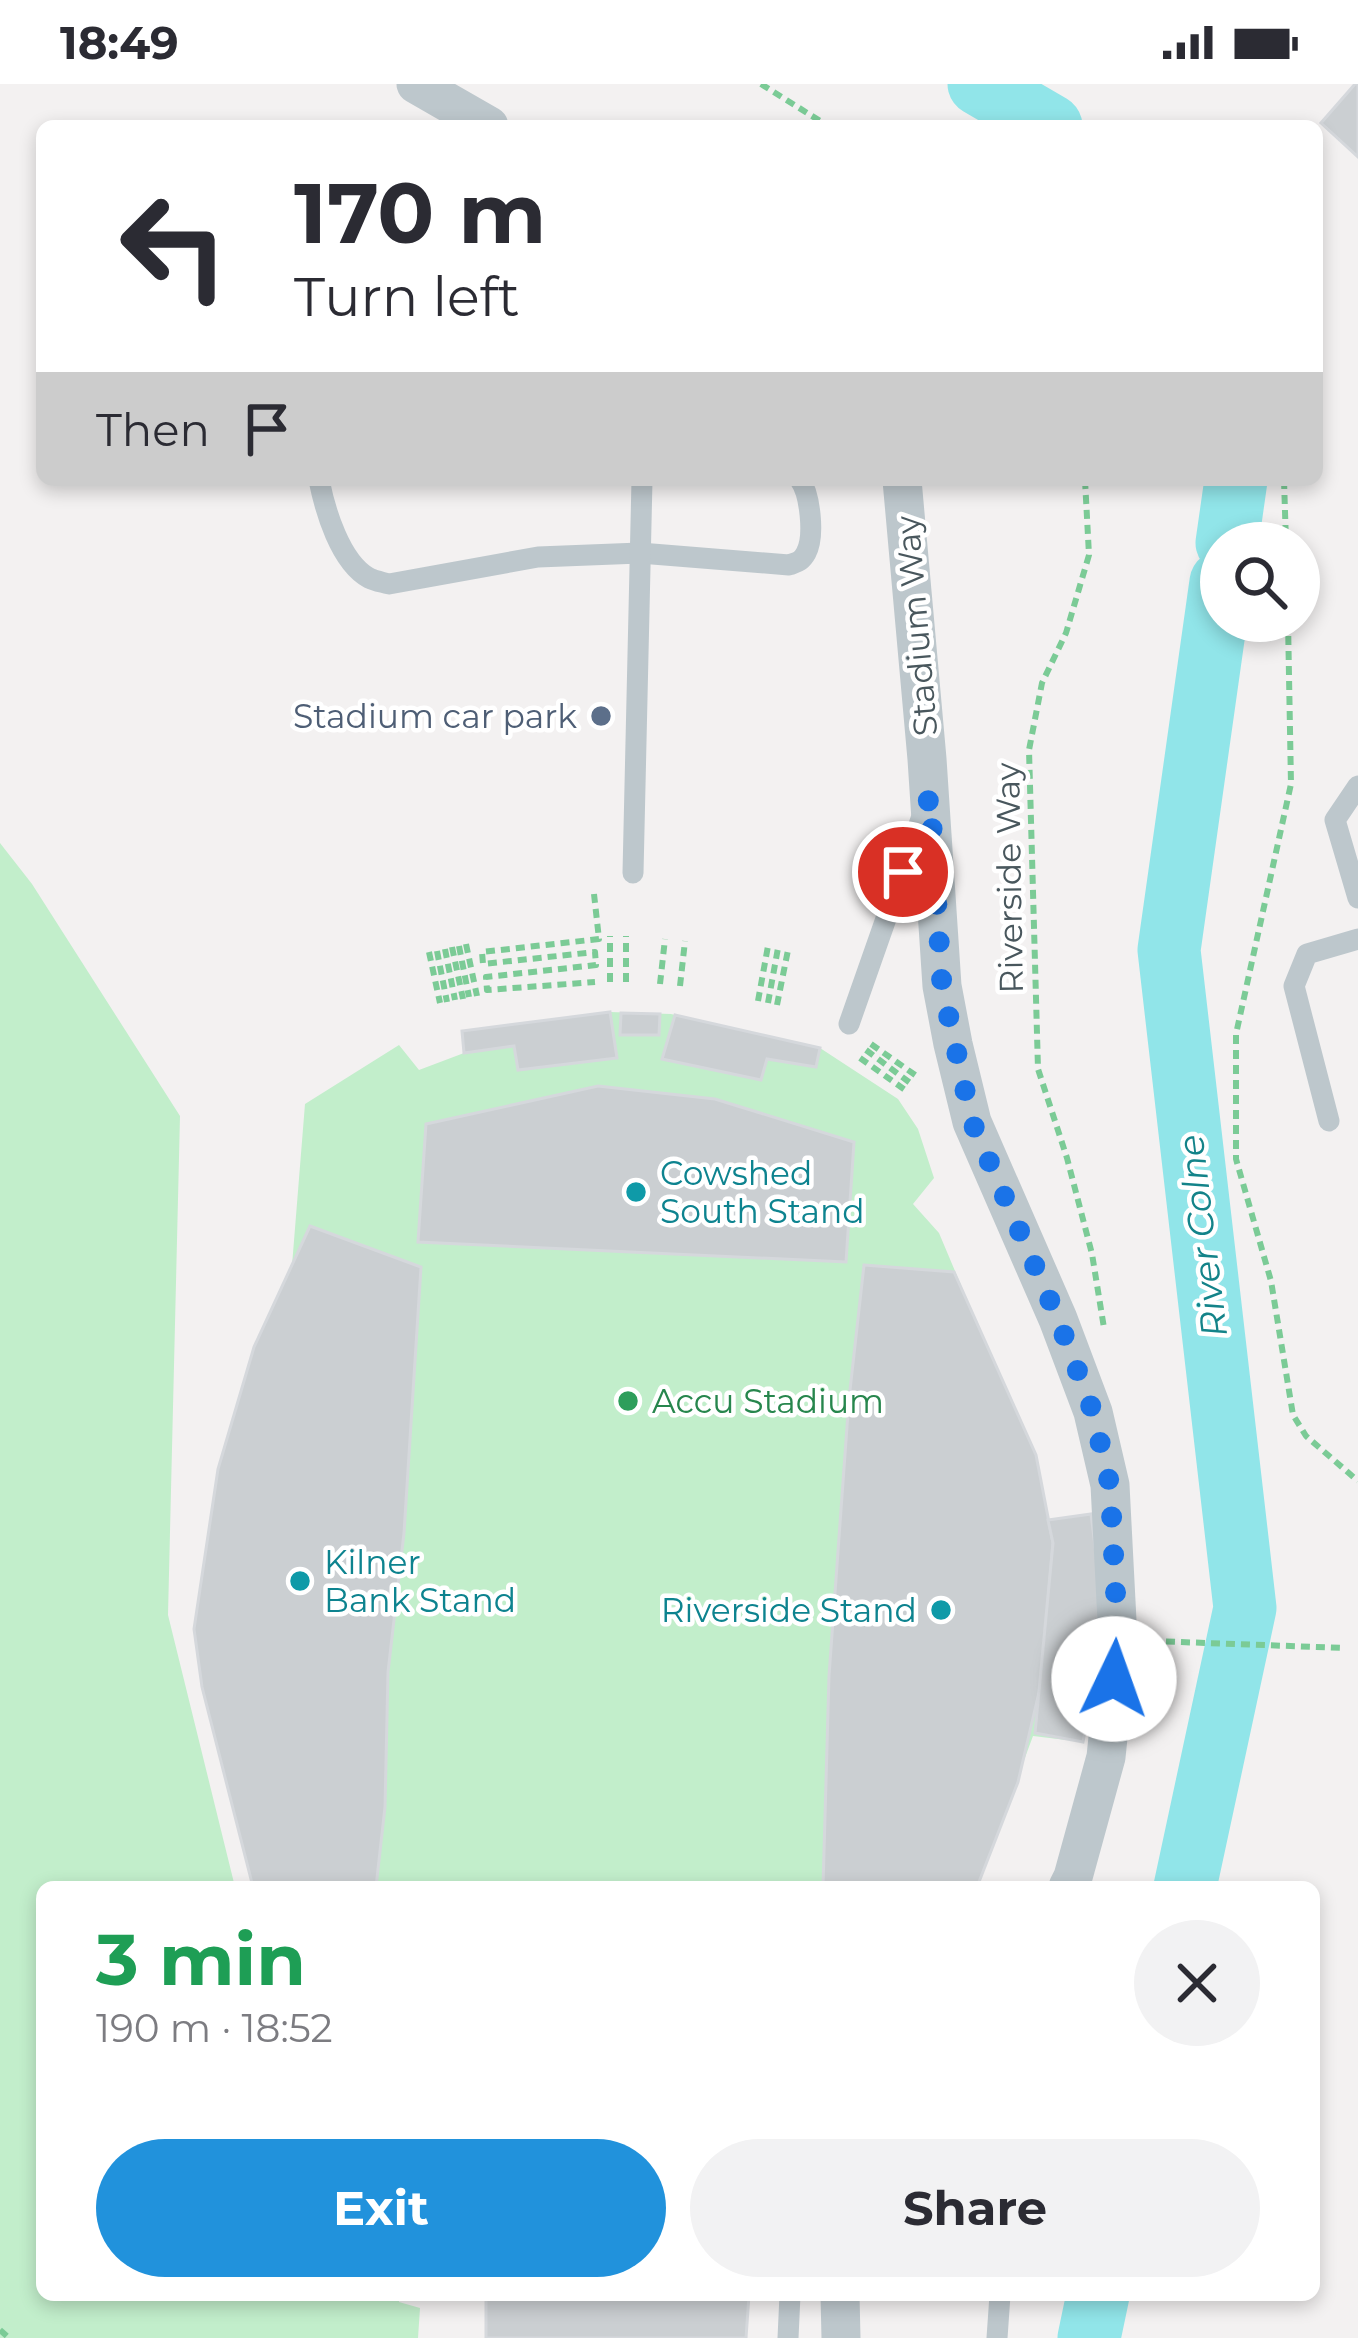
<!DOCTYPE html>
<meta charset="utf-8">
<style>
:root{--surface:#fff;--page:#f2f2f3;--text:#2b2b33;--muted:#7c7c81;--accent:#2192dc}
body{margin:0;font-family:Montserrat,sans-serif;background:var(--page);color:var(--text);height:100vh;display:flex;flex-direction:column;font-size:45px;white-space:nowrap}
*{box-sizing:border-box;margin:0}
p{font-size:39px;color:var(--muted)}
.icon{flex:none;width:66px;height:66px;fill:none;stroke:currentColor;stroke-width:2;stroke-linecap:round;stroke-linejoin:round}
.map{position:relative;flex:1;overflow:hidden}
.drawer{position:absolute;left:36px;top:1797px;width:1284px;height:420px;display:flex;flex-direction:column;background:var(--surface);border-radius:18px;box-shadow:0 6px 18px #0003}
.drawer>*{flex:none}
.guide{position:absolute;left:36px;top:36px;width:1287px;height:366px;border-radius:18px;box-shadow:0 6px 18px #0003;background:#fff;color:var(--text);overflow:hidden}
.fabs{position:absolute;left:1200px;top:438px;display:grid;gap:24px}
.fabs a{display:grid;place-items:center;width:120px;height:120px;border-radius:50%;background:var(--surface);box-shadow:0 6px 18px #0003;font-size:60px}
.pin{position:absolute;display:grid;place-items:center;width:102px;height:102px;color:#fff;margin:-51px;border:6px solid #fff;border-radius:50%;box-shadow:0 3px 12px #0007}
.me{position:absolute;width:132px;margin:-66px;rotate:3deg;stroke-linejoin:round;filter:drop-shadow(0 0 9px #0008)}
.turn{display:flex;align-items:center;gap:42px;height:252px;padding:0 60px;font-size:54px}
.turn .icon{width:156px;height:156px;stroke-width:2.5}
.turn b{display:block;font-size:84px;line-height:102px}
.then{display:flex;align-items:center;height:114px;padding:0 60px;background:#0003;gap:24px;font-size:45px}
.round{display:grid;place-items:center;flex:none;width:126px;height:126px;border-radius:63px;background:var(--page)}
.headline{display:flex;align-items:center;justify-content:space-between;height:204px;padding:0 60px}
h1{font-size:72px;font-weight:700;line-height:90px;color:#1e9e55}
.cta{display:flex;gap:24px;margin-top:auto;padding:24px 60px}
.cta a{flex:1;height:138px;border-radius:72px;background:var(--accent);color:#fff;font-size:48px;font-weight:700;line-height:138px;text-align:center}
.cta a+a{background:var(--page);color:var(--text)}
.status{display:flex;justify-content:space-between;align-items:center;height:84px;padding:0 60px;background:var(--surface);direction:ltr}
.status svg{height:33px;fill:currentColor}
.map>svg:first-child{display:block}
</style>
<div class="status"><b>18:49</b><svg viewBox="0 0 49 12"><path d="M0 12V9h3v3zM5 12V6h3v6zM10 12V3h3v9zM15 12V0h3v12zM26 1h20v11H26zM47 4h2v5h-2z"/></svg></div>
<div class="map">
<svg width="1358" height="2254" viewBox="0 0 1358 2254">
<rect width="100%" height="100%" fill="#f3f1f1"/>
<g fill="#c2eecb">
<polygon points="0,759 32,800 180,1032 168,1531 235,1803 42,1803 42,2211 399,2211 399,2218 420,2224 418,2254 0,2254"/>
<polygon points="610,928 671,930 820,964 898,1015 918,1045 934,1094 913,1120 939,1149 987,1263 1048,1436 1091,1430 1100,1502 1098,1578 1083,1658 1033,1652 977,1803 253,1803 202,1603 194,1545 291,1194 305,1020 399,961 419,986 464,969 462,947"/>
</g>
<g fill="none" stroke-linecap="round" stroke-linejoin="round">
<g stroke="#91e5e9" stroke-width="63">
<polyline points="979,0 1051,42"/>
<polyline points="1227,459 1236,396"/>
<polyline points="1185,1803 1245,1524 1169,866 1221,498"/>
<polyline points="1089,2254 1098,2211"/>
</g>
</g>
<g fill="#cbcfd2" stroke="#d5d8dc" stroke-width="3">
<polygon points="1355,0 1358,0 1358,73 1321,39"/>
<polygon points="610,928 617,974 518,986 514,962 464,969 462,947"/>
<polygon points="621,929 660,930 659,951 620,951"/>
<polygon points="675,931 820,964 816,983 767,975 761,996 662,975"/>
<polygon points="598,1002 715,1015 854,1058 846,1178 418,1158 426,1040"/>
<polygon points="310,1142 421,1183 404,1449 388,1588 385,1723 376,1803 253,1803 202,1603 194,1545 218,1385 254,1263"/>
<polygon points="864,1181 954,1188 1036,1371 1053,1459 1041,1600 1018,1698 977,1803 823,1803 829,1592 849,1315"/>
<polygon points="1091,1430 1100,1502 1098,1578 1083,1658 1035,1649 1053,1459 1048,1436"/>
<polygon points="486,2211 749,2211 746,2254 486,2254"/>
</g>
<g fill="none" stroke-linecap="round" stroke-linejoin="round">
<g stroke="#7bcb96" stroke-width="6" stroke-dasharray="9 6" stroke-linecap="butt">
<polyline points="761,0 828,42"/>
<polyline points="1085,396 1089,471 1066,549 1042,599 1029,666 1038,985 1067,1074 1092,1170 1104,1244"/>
<polyline points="1284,396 1286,459"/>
<polyline points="1288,537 1291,700 1236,950 1236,1075 1271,1197 1293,1331 1306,1352 1358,1397"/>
<polyline points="594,810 599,855 482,868 483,880 595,868 596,881 486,893 487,906 595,898"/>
<polyline points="466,860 477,912"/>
<polyline points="459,862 469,913"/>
<polyline points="452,863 463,915"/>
<polyline points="445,865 455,916"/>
<polyline points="437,867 447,918"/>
<polyline points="429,868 440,919"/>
<polyline points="610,898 610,852"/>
<polyline points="626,898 626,852"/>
<polyline points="660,900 665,855"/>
<polyline points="680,902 685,857"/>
<polyline points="758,917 768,862"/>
<polyline points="768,919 778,864"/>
<polyline points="777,921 788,866"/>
<polyline points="871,960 918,993"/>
<polyline points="866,966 913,1001"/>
<polyline points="860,974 908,1008"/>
<polyline points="1151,1557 1345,1564"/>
<polyline points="0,2246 9,2254"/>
</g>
<g stroke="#bdc7cc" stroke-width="21">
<path d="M319,396C325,426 340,478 369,494C375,497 382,498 389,500L538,473L640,469L789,481C797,478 801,478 806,469C815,452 810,410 800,396"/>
<polyline points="1358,702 1335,736 1358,814"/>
<polyline points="633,789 642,396"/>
<polyline points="849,940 921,735"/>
<polyline points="1329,1037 1294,902 1307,870 1358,855"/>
<polyline points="788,2254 790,2211"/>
<polyline points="997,2254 1000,2211"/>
</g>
<g stroke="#bdc7cc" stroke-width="39">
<polyline points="416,0 489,42"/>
<polyline points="902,396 927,675 942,902 953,960 972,1038 1058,1235 1093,1328 1110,1401 1118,1556 1106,1673 1073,1793 1068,1803"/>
<polyline points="840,2211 841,2254"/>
</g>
</g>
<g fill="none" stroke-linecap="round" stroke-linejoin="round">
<polyline stroke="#1a73e8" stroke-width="21" stroke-dasharray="0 37.8" points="903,788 930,712 942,902 972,1038 1058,1235 1093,1328 1110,1401 1118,1556 1114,1595"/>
</g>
<circle fill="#5c6f8a" stroke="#fff" stroke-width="4.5" cx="601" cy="632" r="12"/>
<g fill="#0f9aa8" stroke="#fff" stroke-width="4.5">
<circle cx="636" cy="1108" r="12"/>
<circle cx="300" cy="1497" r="12"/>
<circle cx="941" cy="1526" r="12"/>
</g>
<circle fill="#2e9e5b" stroke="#fff" stroke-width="4.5" cx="628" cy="1317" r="12"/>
<g text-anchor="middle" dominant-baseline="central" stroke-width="9" stroke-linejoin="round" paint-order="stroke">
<g font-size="33" fill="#49575d" stroke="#fff">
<text transform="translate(916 542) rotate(-95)">Stadium Way</text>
<text transform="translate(1009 794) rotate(-91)">Riverside Way</text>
</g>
<g font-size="33" fill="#4e5e75" stroke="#fff" text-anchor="end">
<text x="577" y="632">Stadium car park</text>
</g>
<g font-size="33" fill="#0d838f" stroke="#fff" text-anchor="start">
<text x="660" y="1089">Cowshed<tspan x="660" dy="38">South Stand</tspan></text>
<text x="324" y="1478">Kilner<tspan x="324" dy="38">Bank Stand</tspan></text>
<text x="917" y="1526" text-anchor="end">Riverside Stand</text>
</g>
<g font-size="33" fill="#27864d" stroke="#fff" text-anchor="start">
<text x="652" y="1317">Accu Stadium</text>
</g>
<g font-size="36" font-style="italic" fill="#138389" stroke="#fff">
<text transform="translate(1202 1152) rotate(-97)">River Colne</text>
</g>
</g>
</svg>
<div class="fabs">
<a><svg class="icon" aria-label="search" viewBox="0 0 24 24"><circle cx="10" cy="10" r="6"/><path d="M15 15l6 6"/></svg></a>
</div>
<div class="pin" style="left:903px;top:788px;background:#d93025"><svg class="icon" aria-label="arrive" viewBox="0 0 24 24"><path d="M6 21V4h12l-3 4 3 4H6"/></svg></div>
<svg class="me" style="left:1114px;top:1595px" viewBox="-20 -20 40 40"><circle r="19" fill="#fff"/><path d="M0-13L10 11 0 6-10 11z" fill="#1a73e8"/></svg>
<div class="guide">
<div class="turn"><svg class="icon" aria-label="left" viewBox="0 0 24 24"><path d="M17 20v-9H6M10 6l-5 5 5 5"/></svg><div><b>170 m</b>Turn left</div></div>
<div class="then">Then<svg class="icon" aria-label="arrive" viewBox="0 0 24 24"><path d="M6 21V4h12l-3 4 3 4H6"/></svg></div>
</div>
<section class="drawer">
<div class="headline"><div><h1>3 min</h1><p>190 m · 18:52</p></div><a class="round"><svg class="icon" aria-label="close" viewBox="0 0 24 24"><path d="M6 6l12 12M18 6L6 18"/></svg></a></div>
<div class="cta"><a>Exit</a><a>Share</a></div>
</section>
</div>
